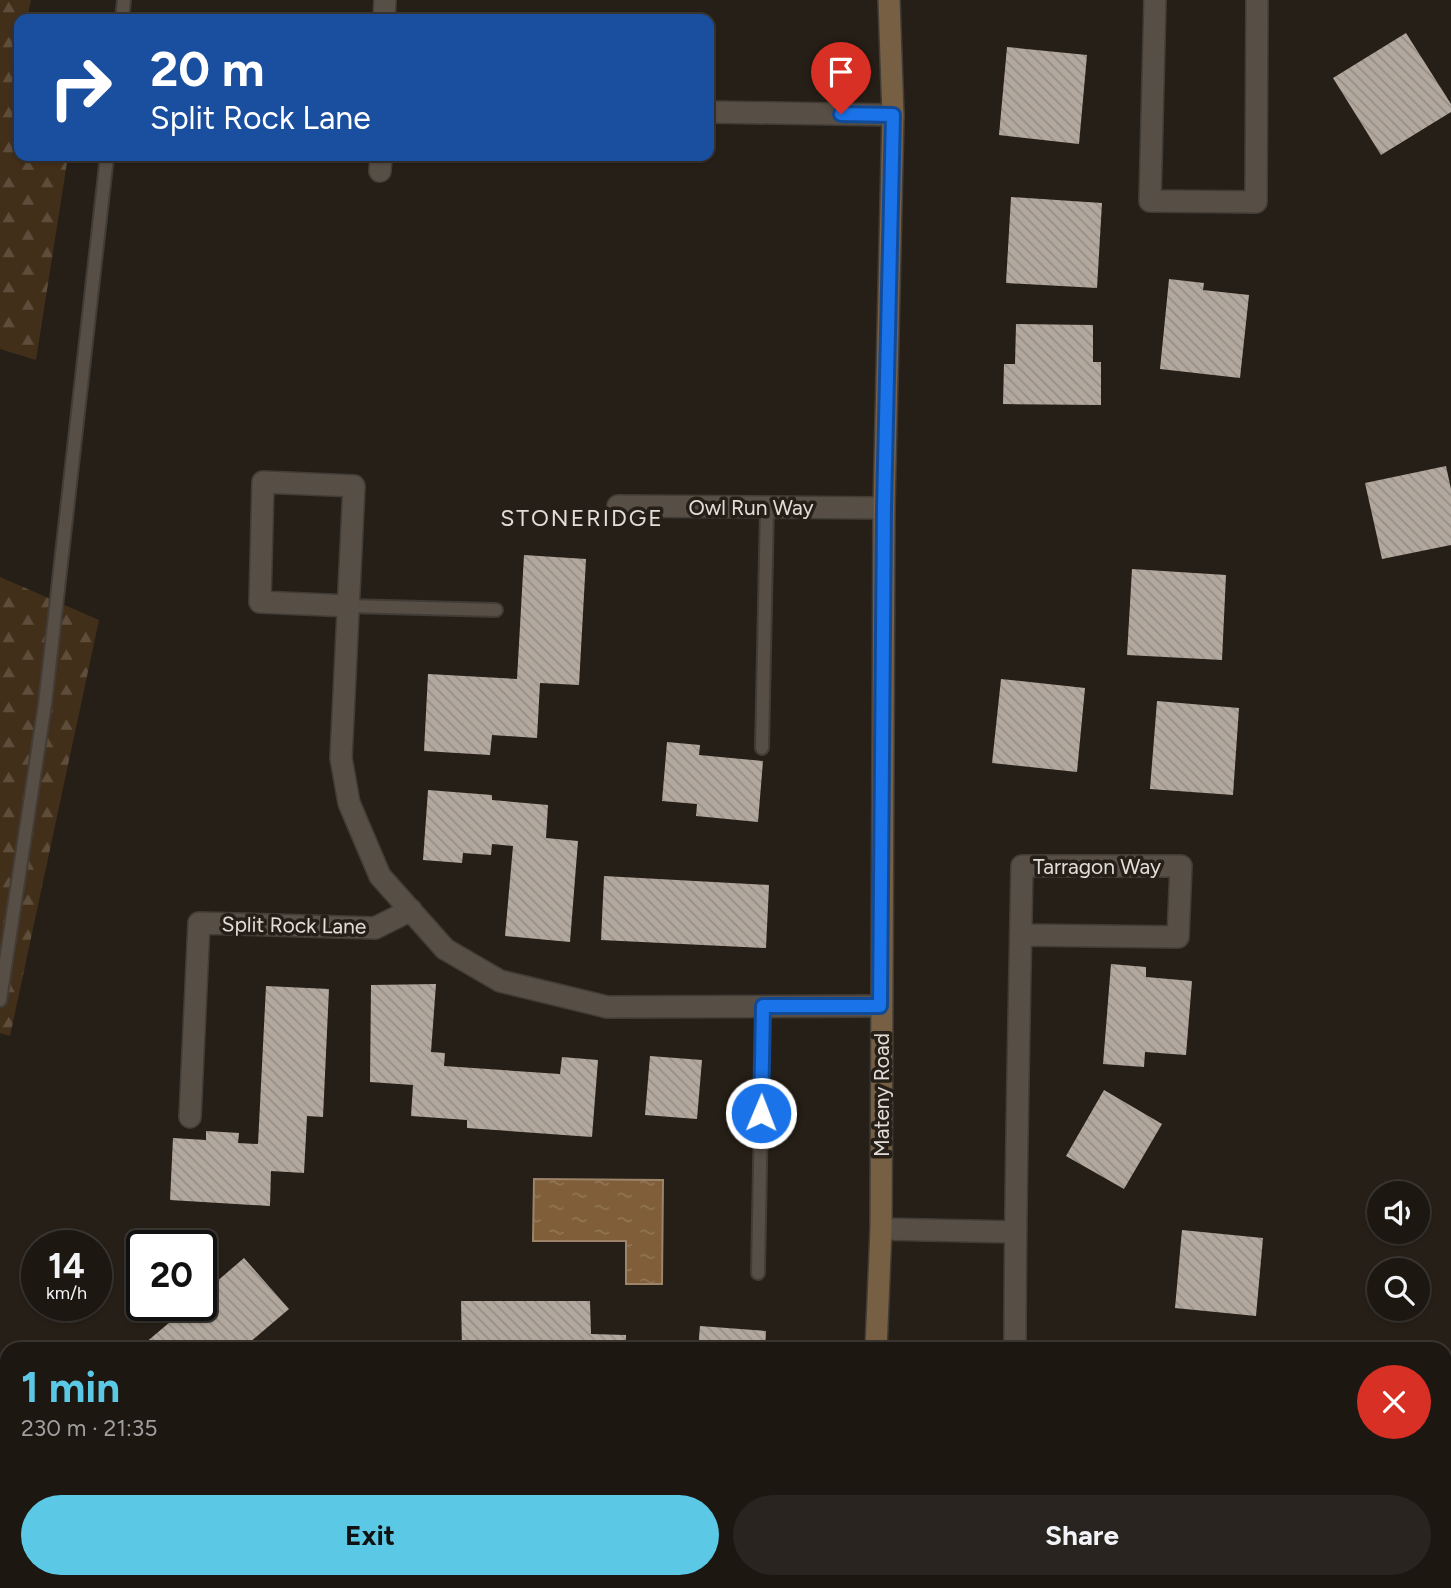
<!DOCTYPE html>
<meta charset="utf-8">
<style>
:root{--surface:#1c1711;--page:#29241f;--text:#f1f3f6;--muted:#a09f9f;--line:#3a3631;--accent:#5bc8e6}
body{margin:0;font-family:Figtree,sans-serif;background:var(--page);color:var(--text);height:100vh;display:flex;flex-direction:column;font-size:26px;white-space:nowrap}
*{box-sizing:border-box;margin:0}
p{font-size:23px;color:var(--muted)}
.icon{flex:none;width:38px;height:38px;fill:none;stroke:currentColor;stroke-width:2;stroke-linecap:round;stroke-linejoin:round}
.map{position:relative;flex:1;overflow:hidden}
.panel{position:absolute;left:0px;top:1342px;width:1452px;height:247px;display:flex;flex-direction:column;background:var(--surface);border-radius:21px 21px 0 0;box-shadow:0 2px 5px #0004,0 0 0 2px var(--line)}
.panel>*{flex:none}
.guide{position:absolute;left:14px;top:14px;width:700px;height:147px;border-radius:14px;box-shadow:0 2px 5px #0004,0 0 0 2px var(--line);background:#1a4fa0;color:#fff;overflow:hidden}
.tools{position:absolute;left:1367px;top:1181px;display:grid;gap:14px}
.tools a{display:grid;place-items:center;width:63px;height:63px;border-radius:50%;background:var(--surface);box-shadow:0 2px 5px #0004,0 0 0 2px var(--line);font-size:35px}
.speed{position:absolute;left:21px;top:1230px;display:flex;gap:14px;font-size:35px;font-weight:700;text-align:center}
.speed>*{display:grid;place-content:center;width:91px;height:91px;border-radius:50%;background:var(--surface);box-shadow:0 2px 5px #0004,0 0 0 2px var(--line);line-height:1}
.speed small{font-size:18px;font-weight:400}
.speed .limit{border:4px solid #111;border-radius:10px;background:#fff;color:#111}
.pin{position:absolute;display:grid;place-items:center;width:60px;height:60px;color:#fff;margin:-72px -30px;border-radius:50% 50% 50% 0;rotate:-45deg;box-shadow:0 0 7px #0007}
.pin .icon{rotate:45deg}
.me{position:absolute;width:77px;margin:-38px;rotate:1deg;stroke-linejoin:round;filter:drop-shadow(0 0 5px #0008)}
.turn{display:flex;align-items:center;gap:24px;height:147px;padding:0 21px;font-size:32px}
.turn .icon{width:91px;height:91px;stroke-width:2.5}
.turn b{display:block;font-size:49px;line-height:60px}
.round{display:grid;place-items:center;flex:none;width:74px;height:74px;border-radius:37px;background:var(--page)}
.overview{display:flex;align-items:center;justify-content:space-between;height:119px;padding:0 21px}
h1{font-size:42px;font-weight:700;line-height:52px;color:var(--accent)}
.action{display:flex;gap:14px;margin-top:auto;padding:14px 21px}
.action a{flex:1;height:80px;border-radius:42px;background:var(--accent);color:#111;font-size:28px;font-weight:700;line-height:80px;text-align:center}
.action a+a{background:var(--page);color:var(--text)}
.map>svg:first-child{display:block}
</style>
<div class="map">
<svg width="1451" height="1588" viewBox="0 0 1451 1588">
<defs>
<pattern id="forest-firs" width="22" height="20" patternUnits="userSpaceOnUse" patternTransform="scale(1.75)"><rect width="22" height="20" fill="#422f19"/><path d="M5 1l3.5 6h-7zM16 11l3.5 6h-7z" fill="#5d4d3a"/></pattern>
<pattern id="water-ripples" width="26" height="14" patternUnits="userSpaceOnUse" patternTransform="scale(1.75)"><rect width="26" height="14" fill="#7f5e39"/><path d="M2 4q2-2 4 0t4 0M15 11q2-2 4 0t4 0" fill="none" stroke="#917555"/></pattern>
<pattern id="building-back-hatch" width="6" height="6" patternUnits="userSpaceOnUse" patternTransform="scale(1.75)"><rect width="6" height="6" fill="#b2a89e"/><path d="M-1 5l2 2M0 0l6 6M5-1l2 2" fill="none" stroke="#968e87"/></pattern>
</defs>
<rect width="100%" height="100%" fill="#261f17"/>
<g fill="url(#forest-firs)">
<polygon points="0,0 31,0 27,19 19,19 19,156 68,156 36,360 0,349"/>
<polygon points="0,577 99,620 10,1036 0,1033"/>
</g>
<polygon fill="url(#water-ripples)" stroke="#9d8469" stroke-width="2" points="534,1179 663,1180 662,1284 626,1284 626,1241 533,1241"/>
<g fill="url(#building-back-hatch)">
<polygon points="1406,33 1451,104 1451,112 1381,155 1333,78"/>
<polygon points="1007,47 1087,55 1079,144 999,135"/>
<polygon points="1011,197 1102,203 1097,288 1006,283"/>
<polygon points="1169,279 1204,283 1203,290 1249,295 1240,378 1160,369"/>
<polygon points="1016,324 1093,325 1093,362 1101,362 1101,405 1003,404 1004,364 1015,364"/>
<polygon points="1446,466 1451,489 1451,545 1382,559 1365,483"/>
<polygon points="524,555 586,559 579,685 540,683 537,738 492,735 490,755 424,751 428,674 517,679"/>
<polygon points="1132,569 1226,575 1222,660 1127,655"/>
<polygon points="1001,679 1085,688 1077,772 992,763"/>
<polygon points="1157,701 1239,708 1233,795 1150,789"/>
<polygon points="667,742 700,745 699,755 763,761 758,822 696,816 697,804 662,801"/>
<polygon points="428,790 492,795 492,800 548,805 546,838 578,841 570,942 505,936 513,846 492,844 491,855 463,853 462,863 423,860"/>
<polygon points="604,876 769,885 766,948 601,940"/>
<polygon points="1111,964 1146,967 1146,977 1192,981 1186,1055 1145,1052 1144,1067 1103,1064"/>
<polygon points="436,984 431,1052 445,1053 444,1066 560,1074 562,1057 598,1060 592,1137 467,1128 467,1120 411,1116 413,1085 370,1082 371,985"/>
<polygon points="266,986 329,989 323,1117 307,1116 304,1173 271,1171 270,1206 170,1200 173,1138 206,1140 206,1131 239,1133 238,1143 258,1144"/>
<polygon points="650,1056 702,1060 697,1119 645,1115"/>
<polygon points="1104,1090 1162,1124 1124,1189 1066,1156"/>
<polygon points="1182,1230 1263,1238 1256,1316 1175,1308"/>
<polygon points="244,1258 289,1309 242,1349 138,1349 189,1306 201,1306 201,1295"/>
<polygon points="461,1301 590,1301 591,1334 626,1335 626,1349 462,1349"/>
<polygon points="700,1326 766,1331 765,1349 698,1349"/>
<polygon points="7,1453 7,1486 0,1477 0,1458"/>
<polygon points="73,1582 150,1582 154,1588 78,1588"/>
<polygon points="325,1582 367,1582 359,1588 330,1588"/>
</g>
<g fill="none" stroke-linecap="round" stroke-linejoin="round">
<defs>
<g id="lane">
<polyline points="122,19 124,0"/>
<polyline points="349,606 496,610"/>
<polyline points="762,748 767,507"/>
<polyline points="0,1000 45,704 107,156"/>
<polyline points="758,1273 763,1006"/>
</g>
<g id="street">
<polyline points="1155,0 1150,201 1256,202 1257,0"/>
<polyline points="384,19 385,0"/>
<polyline points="709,112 893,115"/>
<polyline points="380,171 381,156"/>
<polyline points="618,506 884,508"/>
<polyline points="349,606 260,602 263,482 354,486 341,758 349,803 380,876 445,949 500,981 607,1007 880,1006"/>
<polyline points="190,1117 199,923 375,928 411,910"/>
<polyline points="881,1229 1015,1232"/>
<path d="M1015,1349C1015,1188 1019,1027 1022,866H1181L1178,937L1021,935"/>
<polyline points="237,1582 241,1588"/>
<polyline points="504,1588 519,1582"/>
<polyline points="1015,1588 1015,1582"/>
<polyline points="1125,1588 1125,1582"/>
</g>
<g id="secondary">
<polyline points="876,1349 881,1229 884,508 893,115 889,0"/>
<polyline points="866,1588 866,1582"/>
</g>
</defs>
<use href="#lane" stroke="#423c36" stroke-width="16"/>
<use href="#street" stroke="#423c36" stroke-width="24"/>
<use href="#secondary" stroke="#423c36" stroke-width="24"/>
<use href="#lane" stroke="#574e45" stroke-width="12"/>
<use href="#street" stroke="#574e45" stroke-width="21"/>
<use href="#secondary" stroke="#775f44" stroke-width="21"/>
</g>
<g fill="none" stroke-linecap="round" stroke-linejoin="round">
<defs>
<polyline id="route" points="761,1113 763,1006 880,1006 884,508 893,115 841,114"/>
</defs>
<use href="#route" stroke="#114b97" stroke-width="18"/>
<use href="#route" stroke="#1a73e8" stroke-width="12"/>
</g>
<g text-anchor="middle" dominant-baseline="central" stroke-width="7" stroke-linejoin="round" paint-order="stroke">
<g font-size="21" fill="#e2ddd8" stroke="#261f17">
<text x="751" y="507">Owl Run Way</text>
<text x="1097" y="866">Tarragon Way</text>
<text transform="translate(294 925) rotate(1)">Split Rock Lane</text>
<text transform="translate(881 1095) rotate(-90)">Mateny Road</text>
</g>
<g font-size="23" letter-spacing="2" fill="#e2ddd8" stroke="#261f17">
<text x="582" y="518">STONERIDGE</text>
</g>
</g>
</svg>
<div class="tools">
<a><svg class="icon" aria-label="sound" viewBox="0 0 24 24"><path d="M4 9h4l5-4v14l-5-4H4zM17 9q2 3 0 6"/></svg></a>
<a><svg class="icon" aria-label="search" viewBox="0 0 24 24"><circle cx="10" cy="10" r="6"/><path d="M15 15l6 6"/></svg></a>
</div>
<div class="speed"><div>14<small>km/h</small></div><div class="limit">20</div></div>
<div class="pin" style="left:841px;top:114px;background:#d93025"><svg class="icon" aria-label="arrive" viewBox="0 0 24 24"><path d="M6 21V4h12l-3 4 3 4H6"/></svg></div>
<svg class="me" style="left:761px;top:1113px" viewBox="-20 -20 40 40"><circle r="17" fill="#1a73e8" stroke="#fff" stroke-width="3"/><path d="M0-11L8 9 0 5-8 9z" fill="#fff"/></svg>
<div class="guide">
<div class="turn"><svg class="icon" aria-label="right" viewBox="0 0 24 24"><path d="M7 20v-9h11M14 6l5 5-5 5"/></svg><div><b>20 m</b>Split Rock Lane</div></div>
</div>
<section class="panel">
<div class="overview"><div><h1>1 min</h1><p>230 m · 21:35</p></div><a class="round" style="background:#d93025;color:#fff"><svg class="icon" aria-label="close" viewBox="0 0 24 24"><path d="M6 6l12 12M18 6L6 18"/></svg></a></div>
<div class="action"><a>Exit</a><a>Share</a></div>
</section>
</div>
